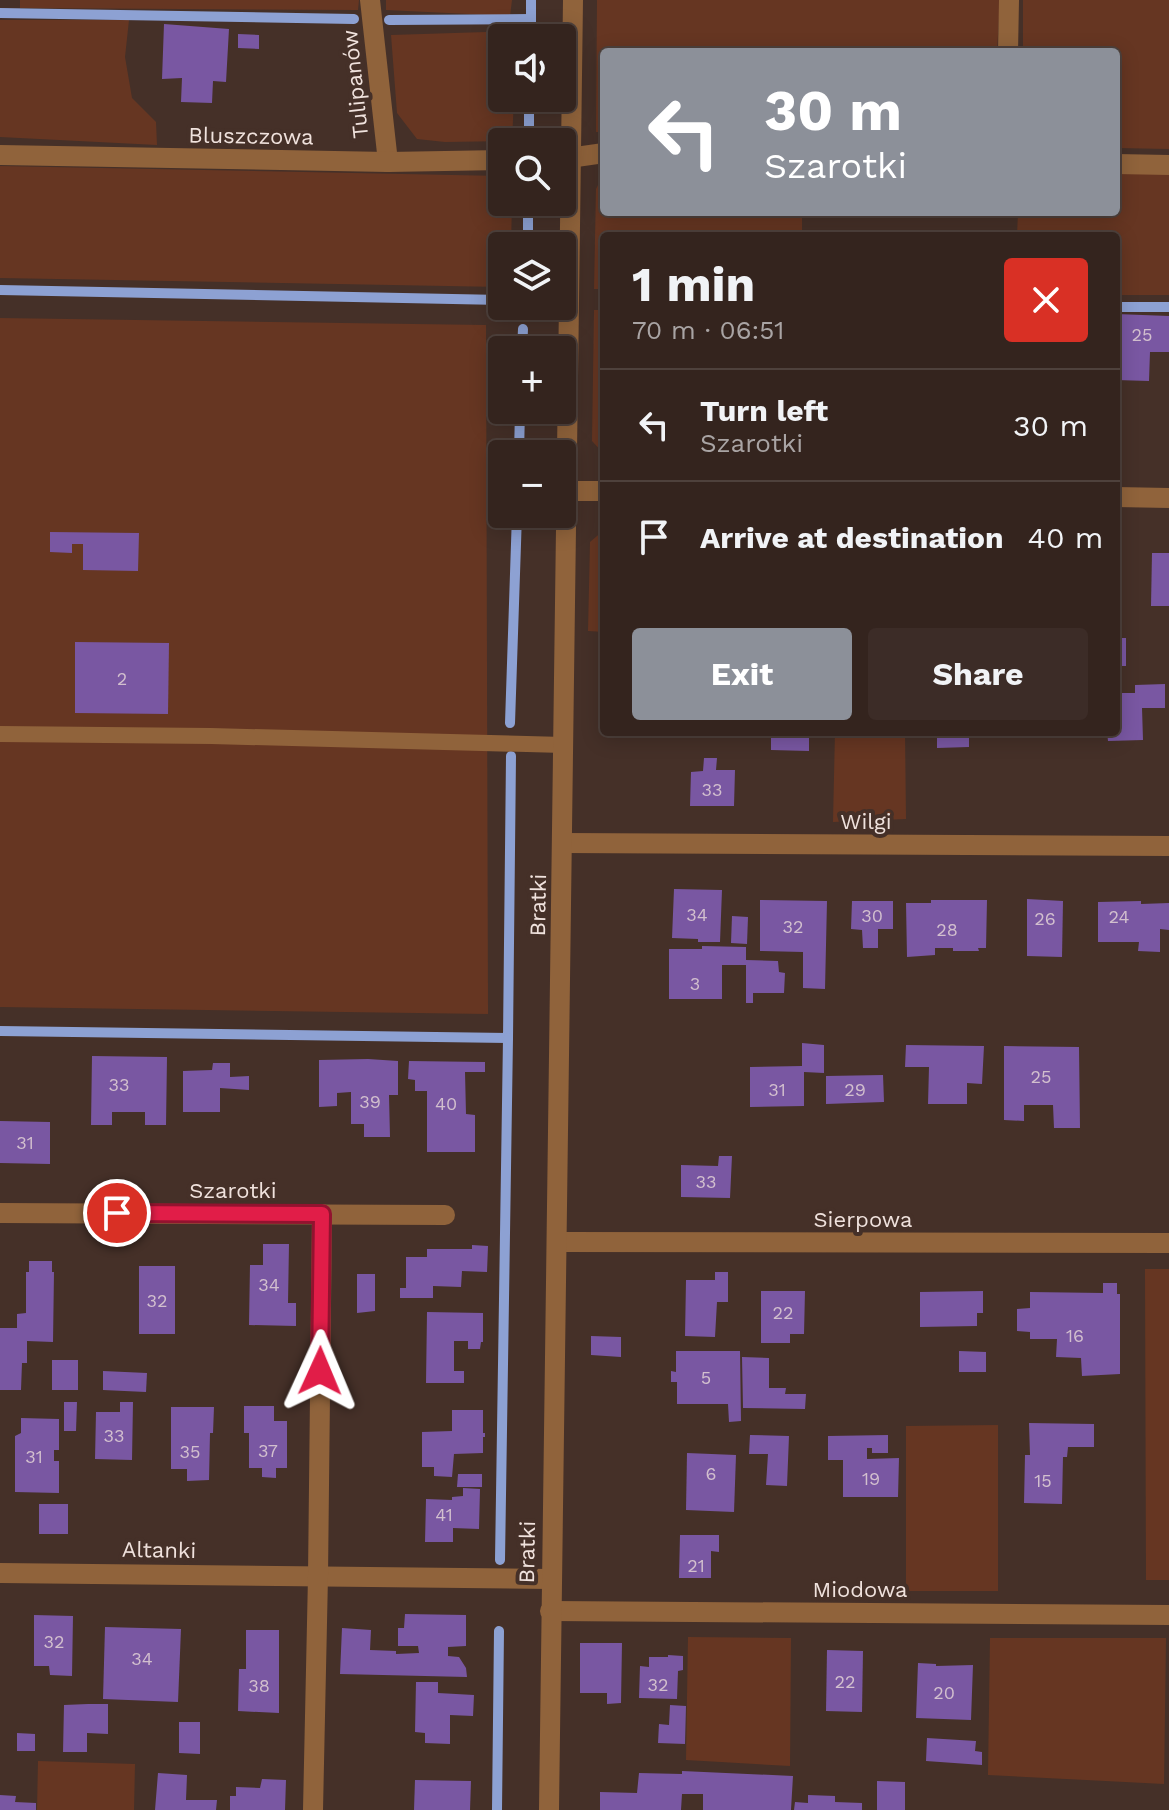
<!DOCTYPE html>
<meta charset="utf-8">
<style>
:root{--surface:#34241e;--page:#3c2c27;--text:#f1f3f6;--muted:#a9a4a4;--line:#4e413c;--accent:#8c9099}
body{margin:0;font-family:"Work Sans",sans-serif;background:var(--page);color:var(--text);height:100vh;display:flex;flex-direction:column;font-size:30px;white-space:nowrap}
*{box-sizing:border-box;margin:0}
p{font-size:26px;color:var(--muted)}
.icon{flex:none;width:44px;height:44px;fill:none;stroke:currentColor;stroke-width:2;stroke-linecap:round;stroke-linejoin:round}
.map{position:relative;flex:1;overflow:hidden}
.details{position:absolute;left:600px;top:232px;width:520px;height:504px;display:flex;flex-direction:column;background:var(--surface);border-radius:8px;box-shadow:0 4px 20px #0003,0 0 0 2px var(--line)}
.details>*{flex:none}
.hud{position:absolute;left:600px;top:48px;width:520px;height:168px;border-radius:8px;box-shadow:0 4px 20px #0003,0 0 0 2px var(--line);background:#8c9099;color:#fff;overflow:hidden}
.tools{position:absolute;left:488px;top:24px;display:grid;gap:16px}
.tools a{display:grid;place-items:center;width:88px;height:88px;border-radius:8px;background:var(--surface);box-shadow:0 4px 20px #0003,0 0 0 2px var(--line);font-size:40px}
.pin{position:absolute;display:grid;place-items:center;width:68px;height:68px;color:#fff;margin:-34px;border:4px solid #fff;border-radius:50%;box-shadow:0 2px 8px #0007}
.me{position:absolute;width:88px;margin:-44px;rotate:1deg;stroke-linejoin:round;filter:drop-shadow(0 0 6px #0008)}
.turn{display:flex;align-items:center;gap:28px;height:168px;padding:0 32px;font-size:36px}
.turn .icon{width:104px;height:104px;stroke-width:2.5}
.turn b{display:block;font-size:56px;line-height:68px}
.round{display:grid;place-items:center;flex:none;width:84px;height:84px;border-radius:8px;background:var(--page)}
.headline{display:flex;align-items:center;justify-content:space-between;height:136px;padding:0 32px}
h1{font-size:48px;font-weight:700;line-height:60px}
.button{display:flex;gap:16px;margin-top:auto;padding:16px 32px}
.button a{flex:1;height:92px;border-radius:8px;background:var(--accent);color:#fff;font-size:32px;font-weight:700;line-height:92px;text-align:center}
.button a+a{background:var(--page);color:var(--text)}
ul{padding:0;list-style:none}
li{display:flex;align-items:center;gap:24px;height:112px;padding:0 32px;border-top:2px solid var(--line)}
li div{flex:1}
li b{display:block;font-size:30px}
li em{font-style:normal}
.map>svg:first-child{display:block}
</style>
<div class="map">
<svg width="1169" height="1810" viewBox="0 0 1169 1810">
<rect width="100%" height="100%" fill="#453028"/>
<g fill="#663622">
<polygon points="20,0 359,0 358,10 20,8"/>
<polygon points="386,0 512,0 510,16 386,10"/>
<polygon points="597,0 1000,0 997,52 604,52 604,132 596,132"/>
<polygon points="1023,0 1169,0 1169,149 1116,148 1116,52 1023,52"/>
<polygon points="0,20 129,20 125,57 132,98 156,122 157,145 0,137"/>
<polygon points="518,31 517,38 502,38 502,98 514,98 512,141 445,142 417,139 397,113 391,35"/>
<polygon points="0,166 502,176 502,202 512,202 511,246 502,246 502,287 0,278"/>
<polygon points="604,173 604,212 802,212 802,236 604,236 604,289 594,289 596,189"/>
<polygon points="1116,173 1169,174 1169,295 1116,295 1116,236 1017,236 1018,212 1116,212"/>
<polygon points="594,310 604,310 604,454 592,441"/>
<polygon points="0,318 486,325 488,1014 0,1007"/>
<polygon points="604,530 604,632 588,631 590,542"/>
<polygon points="835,732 905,732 906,819 833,822"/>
<polygon points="1145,1269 1169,1269 1169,1580 1146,1580"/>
<polygon points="998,1425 998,1591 906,1591 906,1426"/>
<polygon points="688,1637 791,1638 790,1766 686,1760"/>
<polygon points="990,1638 1166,1638 1164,1784 988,1775"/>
<polygon points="38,1761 135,1764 134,1810 37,1810"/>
</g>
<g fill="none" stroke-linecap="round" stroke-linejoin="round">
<g stroke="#8da1d3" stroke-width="10">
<polyline points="0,13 354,19"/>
<polyline points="389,20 531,19"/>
<polyline points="531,38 531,0"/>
<polyline points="529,132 529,98"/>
<polyline points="528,246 528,202"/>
<polyline points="0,290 502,300"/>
<polyline points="1116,307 1169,307"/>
<polyline points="523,313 526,306"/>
<polyline points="522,350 523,329"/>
<polyline points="519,454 520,410"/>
<polyline points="510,723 517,514"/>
<polyline points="0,1031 508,1038 511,756"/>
<polyline points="500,1560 508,1038"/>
<polyline points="497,1810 499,1631"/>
</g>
</g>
<g fill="#7957a2">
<polygon points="164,24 229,29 226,82 213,81 212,103 181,102 182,78 162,79"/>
<polygon points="238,34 259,35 259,49 238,48"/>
<polygon points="1116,314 1169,316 1169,352 1150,352 1149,381 1116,380"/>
<polygon points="50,532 139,533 138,571 83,570 83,544 72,544 72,553 50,552"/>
<polygon points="1152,553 1169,553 1169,606 1151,606"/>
<rect x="1116" y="638" width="10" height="28"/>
<polygon points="75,642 169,643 168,714 75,713"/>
<polygon points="1165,684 1165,708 1142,708 1143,740 1108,741 1107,732 1116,732 1116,693 1135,693 1135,685"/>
<polygon points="771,732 809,732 809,751 771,750"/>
<polygon points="937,732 969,732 969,747 937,748"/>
<polygon points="704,758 717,758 716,770 735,770 734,806 690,806 691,772 703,771"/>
<polygon points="674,889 722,890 720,942 698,942 698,939 672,938"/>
<polygon points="1027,899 1063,901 1062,957 1027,956"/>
<polygon points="760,900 827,901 825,989 803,988 803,952 760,951"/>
<polygon points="931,900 987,900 986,948 978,948 979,951 953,951 953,948 935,948 935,955 907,957 906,903 931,903"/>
<polygon points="852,901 893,901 893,929 878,929 878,948 863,948 862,930 851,929"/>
<polygon points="1141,901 1141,904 1169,903 1169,930 1160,929 1160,952 1138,951 1139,942 1098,942 1098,902"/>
<polygon points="732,916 748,917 747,944 731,943"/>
<polygon points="702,946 746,947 746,960 778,961 779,972 785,973 784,993 753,993 753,1003 746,1003 746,965 722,965 722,999 669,999 669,949 702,949"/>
<polygon points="802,1043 824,1045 824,1073 804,1072 804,1106 750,1107 750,1067 802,1066"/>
<polygon points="906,1045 984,1046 982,1084 967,1083 967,1104 928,1104 929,1067 905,1067"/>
<polygon points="1004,1046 1079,1047 1080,1128 1054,1128 1053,1105 1024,1105 1024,1121 1004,1120"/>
<polygon points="92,1056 167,1057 166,1125 145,1125 145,1112 112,1112 112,1125 91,1125"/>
<polygon points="368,1059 398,1061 398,1095 389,1095 390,1137 364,1137 364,1124 351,1124 351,1092 337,1093 337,1106 319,1107 319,1060"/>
<polygon points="409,1061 485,1062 485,1072 465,1072 466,1114 475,1115 475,1152 427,1152 427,1091 415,1091 415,1080 408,1079"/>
<polygon points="213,1063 230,1063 230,1077 249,1076 249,1090 220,1088 220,1112 183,1112 183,1071 212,1070"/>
<polygon points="883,1075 884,1102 826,1104 826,1076"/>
<polygon points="0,1121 50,1122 50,1164 0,1163"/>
<polygon points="719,1156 732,1156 730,1198 681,1197 681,1165 718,1166"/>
<polygon points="263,1244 289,1244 288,1303 296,1303 296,1326 249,1325 250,1265 263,1265"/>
<polygon points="472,1245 488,1246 487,1272 462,1271 461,1287 433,1286 433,1298 400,1298 400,1288 406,1288 406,1257 427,1257 427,1249 472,1249"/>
<polygon points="29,1261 52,1261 52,1272 54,1272 53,1342 27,1341 27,1363 22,1363 21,1390 0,1390 0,1328 17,1328 17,1314 26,1313 26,1272 29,1272"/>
<rect x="139" y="1266" width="36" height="68"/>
<polygon points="715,1272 728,1272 728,1302 717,1302 715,1337 685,1336 686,1280 715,1280"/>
<polygon points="357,1274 375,1274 375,1311 357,1313"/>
<polygon points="1103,1283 1117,1283 1117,1294 1120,1294 1120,1374 1082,1376 1081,1358 1056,1357 1057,1339 1030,1339 1030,1332 1017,1331 1017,1309 1030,1308 1030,1292 1103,1293"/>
<polygon points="761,1291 805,1291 804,1334 790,1334 790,1343 761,1343"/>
<polygon points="983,1291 983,1313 977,1313 977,1326 920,1327 920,1292"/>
<polygon points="427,1312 483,1313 483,1342 481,1342 480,1349 468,1349 468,1341 454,1341 454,1371 464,1371 464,1383 426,1383"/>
<polygon points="591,1336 621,1337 621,1357 591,1355"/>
<polygon points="676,1351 740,1351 741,1421 729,1422 728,1404 677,1404 677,1382 671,1382 671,1371 676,1372"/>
<polygon points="959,1351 986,1352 986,1372 959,1372"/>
<polygon points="742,1357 769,1358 769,1388 786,1388 785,1394 806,1394 805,1409 743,1408"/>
<rect x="52" y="1360" width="26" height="30"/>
<polygon points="103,1371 147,1373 146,1392 103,1390"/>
<polygon points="64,1402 77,1402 76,1431 64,1431"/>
<polygon points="120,1402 133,1402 132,1460 95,1459 96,1412 120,1412"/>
<polygon points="244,1406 274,1406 274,1421 287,1421 287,1468 276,1468 276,1478 262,1477 262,1468 249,1468 249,1433 244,1433"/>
<polygon points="171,1407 214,1407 213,1433 210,1433 209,1480 187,1481 187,1469 171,1469"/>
<polygon points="452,1410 483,1410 483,1433 485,1433 485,1437 483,1437 483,1453 454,1454 452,1477 434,1476 434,1467 422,1467 422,1432 452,1431"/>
<polygon points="21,1418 59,1419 59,1450 54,1450 54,1461 59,1461 59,1493 15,1492 15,1436 21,1433"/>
<polygon points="1029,1423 1094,1424 1094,1447 1068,1447 1067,1457 1063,1457 1062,1504 1024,1503 1025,1455 1030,1455"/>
<polygon points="750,1435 789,1436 787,1486 766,1485 768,1454 749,1454"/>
<polygon points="888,1435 888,1453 872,1453 872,1448 867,1448 867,1459 899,1458 898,1497 843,1497 843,1460 828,1460 828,1436"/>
<polygon points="687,1453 736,1455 734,1512 686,1510"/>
<polygon points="458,1474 482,1474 482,1487 457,1487"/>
<polygon points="463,1488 480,1489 479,1529 453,1528 453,1542 425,1542 426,1499 452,1500 452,1497 463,1496"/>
<rect x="39" y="1504" width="29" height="30"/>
<polygon points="680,1535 719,1535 719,1552 711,1551 711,1578 679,1578"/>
<polygon points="405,1614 466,1615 466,1646 448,1647 448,1656 459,1657 466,1668 467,1677 340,1674 342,1628 371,1630 370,1650 396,1651 396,1654 419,1653 418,1646 398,1646 398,1628 404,1628"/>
<polygon points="34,1615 73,1616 72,1676 50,1675 49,1666 34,1666"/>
<polygon points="105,1627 181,1629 178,1702 103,1699"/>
<polygon points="246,1630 279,1630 279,1713 238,1711 239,1669 246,1669"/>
<polygon points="580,1643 622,1643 621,1703 607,1704 607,1693 580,1693"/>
<polygon points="827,1650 863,1651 862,1712 826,1711"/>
<polygon points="668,1655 683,1656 683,1670 678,1671 677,1699 639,1698 640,1666 649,1667 649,1657 668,1657"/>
<polygon points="918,1663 936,1664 936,1666 973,1665 971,1720 916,1718"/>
<polygon points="416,1682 438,1682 438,1693 474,1695 473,1716 450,1715 450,1744 425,1743 425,1733 415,1732"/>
<polygon points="88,1704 108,1704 108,1734 87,1733 87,1752 63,1752 64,1705"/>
<polygon points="670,1705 686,1706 685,1744 658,1743 659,1724 669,1725"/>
<polygon points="179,1722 200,1722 200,1754 179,1753"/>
<polygon points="17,1733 35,1734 35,1751 17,1751"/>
<polygon points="927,1738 976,1741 975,1751 982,1752 982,1765 926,1761"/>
<polygon points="682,1771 793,1776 791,1810 703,1810 703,1794 682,1794 681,1810 600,1810 600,1792 637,1793 639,1773 682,1774"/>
<polygon points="158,1773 187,1775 186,1800 217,1800 216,1810 155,1810"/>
<polygon points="262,1779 286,1780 285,1810 230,1810 230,1796 236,1796 236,1787 260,1788"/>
<polygon points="415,1780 471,1781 470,1810 414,1810"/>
<polygon points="877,1781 905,1782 905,1810 877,1810"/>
<polygon points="0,1795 16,1796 15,1802 36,1803 36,1810 0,1810"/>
<polygon points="808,1795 835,1796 835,1802 862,1803 862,1810 794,1810 795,1802 808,1803"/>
</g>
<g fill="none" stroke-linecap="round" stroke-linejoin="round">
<polyline stroke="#90633b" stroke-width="16" points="0,734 211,736 564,745"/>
<g stroke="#90633b" stroke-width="20">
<polyline points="370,0 388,162"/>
<polyline points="1008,52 1009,0"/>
<polyline points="0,155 388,162 502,160"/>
<polyline points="562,159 604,153"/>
<polyline points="1116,164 1169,165"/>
<polyline points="567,491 604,491"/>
<polyline points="1116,497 1169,498"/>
<polyline points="563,843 1169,846"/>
<polyline points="0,1213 445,1215"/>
<polyline points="557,1242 1169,1243"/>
<polyline points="0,1573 551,1579"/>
<polyline points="550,1611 1169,1615"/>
<polyline points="313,1810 318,1576 322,1214"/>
<polyline points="549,1810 573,0"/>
</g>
</g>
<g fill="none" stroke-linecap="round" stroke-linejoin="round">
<defs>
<polyline id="route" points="117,1213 322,1214 320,1371"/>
</defs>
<use href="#route" stroke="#92132f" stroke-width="20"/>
<use href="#route" stroke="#e11d48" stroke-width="14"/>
</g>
<g text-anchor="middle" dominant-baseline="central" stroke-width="8" stroke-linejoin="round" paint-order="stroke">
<g font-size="18" fill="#d2bfce">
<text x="1142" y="334">25</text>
<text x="122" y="678">2</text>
<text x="712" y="789">33</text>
<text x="697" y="914">34</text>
<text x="872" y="915">30</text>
<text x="1119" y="916">24</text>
<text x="1045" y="918">26</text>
<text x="793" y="926">32</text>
<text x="947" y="929">28</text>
<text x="695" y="983">3</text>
<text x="1041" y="1076">25</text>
<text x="119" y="1084">33</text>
<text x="777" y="1089">31</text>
<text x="855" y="1089">29</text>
<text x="370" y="1101">39</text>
<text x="446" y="1103">40</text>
<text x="25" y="1142">31</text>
<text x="706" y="1181">33</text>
<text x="269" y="1284">34</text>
<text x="157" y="1300">32</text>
<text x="783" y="1312">22</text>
<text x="1075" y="1335">16</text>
<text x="706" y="1377">5</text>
<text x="114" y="1435">33</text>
<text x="268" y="1450">37</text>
<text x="190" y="1451">35</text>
<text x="34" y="1456">31</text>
<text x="711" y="1473">6</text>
<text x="871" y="1478">19</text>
<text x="1043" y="1480">15</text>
<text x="444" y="1514">41</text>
<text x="696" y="1565">21</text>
<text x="54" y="1641">32</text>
<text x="142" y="1658">34</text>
<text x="845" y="1681">22</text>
<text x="658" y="1684">32</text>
<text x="259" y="1685">38</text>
<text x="944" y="1692">20</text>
</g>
<g font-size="22" fill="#f0e2dd" stroke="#453028">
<text transform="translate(355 84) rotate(-96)">Tulipanów</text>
<text transform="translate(251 136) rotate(1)">Bluszczowa</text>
<text x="866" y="821">Wilgi</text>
<text transform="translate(538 905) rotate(-89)">Bratki</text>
<text x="233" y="1190">Szarotki</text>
<text x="863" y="1219">Sierpowa</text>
<text transform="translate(159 1550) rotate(1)">Altanki</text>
<text transform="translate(527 1552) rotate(-89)">Bratki</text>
<text x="860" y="1589">Miodowa</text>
</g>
</g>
</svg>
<div class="tools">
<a><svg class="icon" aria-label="sound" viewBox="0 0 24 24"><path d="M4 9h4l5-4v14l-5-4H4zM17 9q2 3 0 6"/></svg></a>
<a><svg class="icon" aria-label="search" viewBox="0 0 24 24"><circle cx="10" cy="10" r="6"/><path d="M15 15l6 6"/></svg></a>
<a><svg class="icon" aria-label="layers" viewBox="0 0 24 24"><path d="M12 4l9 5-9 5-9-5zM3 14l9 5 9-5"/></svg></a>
<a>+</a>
<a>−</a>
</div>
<div class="pin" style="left:117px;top:1213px;background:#d93025"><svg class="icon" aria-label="arrive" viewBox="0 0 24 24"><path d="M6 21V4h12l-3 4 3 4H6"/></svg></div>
<svg class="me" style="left:320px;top:1371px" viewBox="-20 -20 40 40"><path d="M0-17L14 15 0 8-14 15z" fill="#e11d48" stroke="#fff" stroke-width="4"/></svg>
<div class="hud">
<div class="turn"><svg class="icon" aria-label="left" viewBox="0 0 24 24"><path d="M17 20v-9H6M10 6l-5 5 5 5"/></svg><div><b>30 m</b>Szarotki</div></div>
</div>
<section class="details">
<div class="headline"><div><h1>1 min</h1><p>70 m · 06:51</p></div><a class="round" style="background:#d93025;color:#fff"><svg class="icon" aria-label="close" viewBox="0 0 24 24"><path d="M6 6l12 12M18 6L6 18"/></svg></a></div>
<ul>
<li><svg class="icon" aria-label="left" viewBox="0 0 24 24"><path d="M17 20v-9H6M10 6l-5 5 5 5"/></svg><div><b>Turn left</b><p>Szarotki</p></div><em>30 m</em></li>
<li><svg class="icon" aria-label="arrive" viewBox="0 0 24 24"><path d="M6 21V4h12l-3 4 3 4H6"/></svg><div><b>Arrive at destination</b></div><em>40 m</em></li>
</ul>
<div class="button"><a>Exit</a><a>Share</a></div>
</section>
</div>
